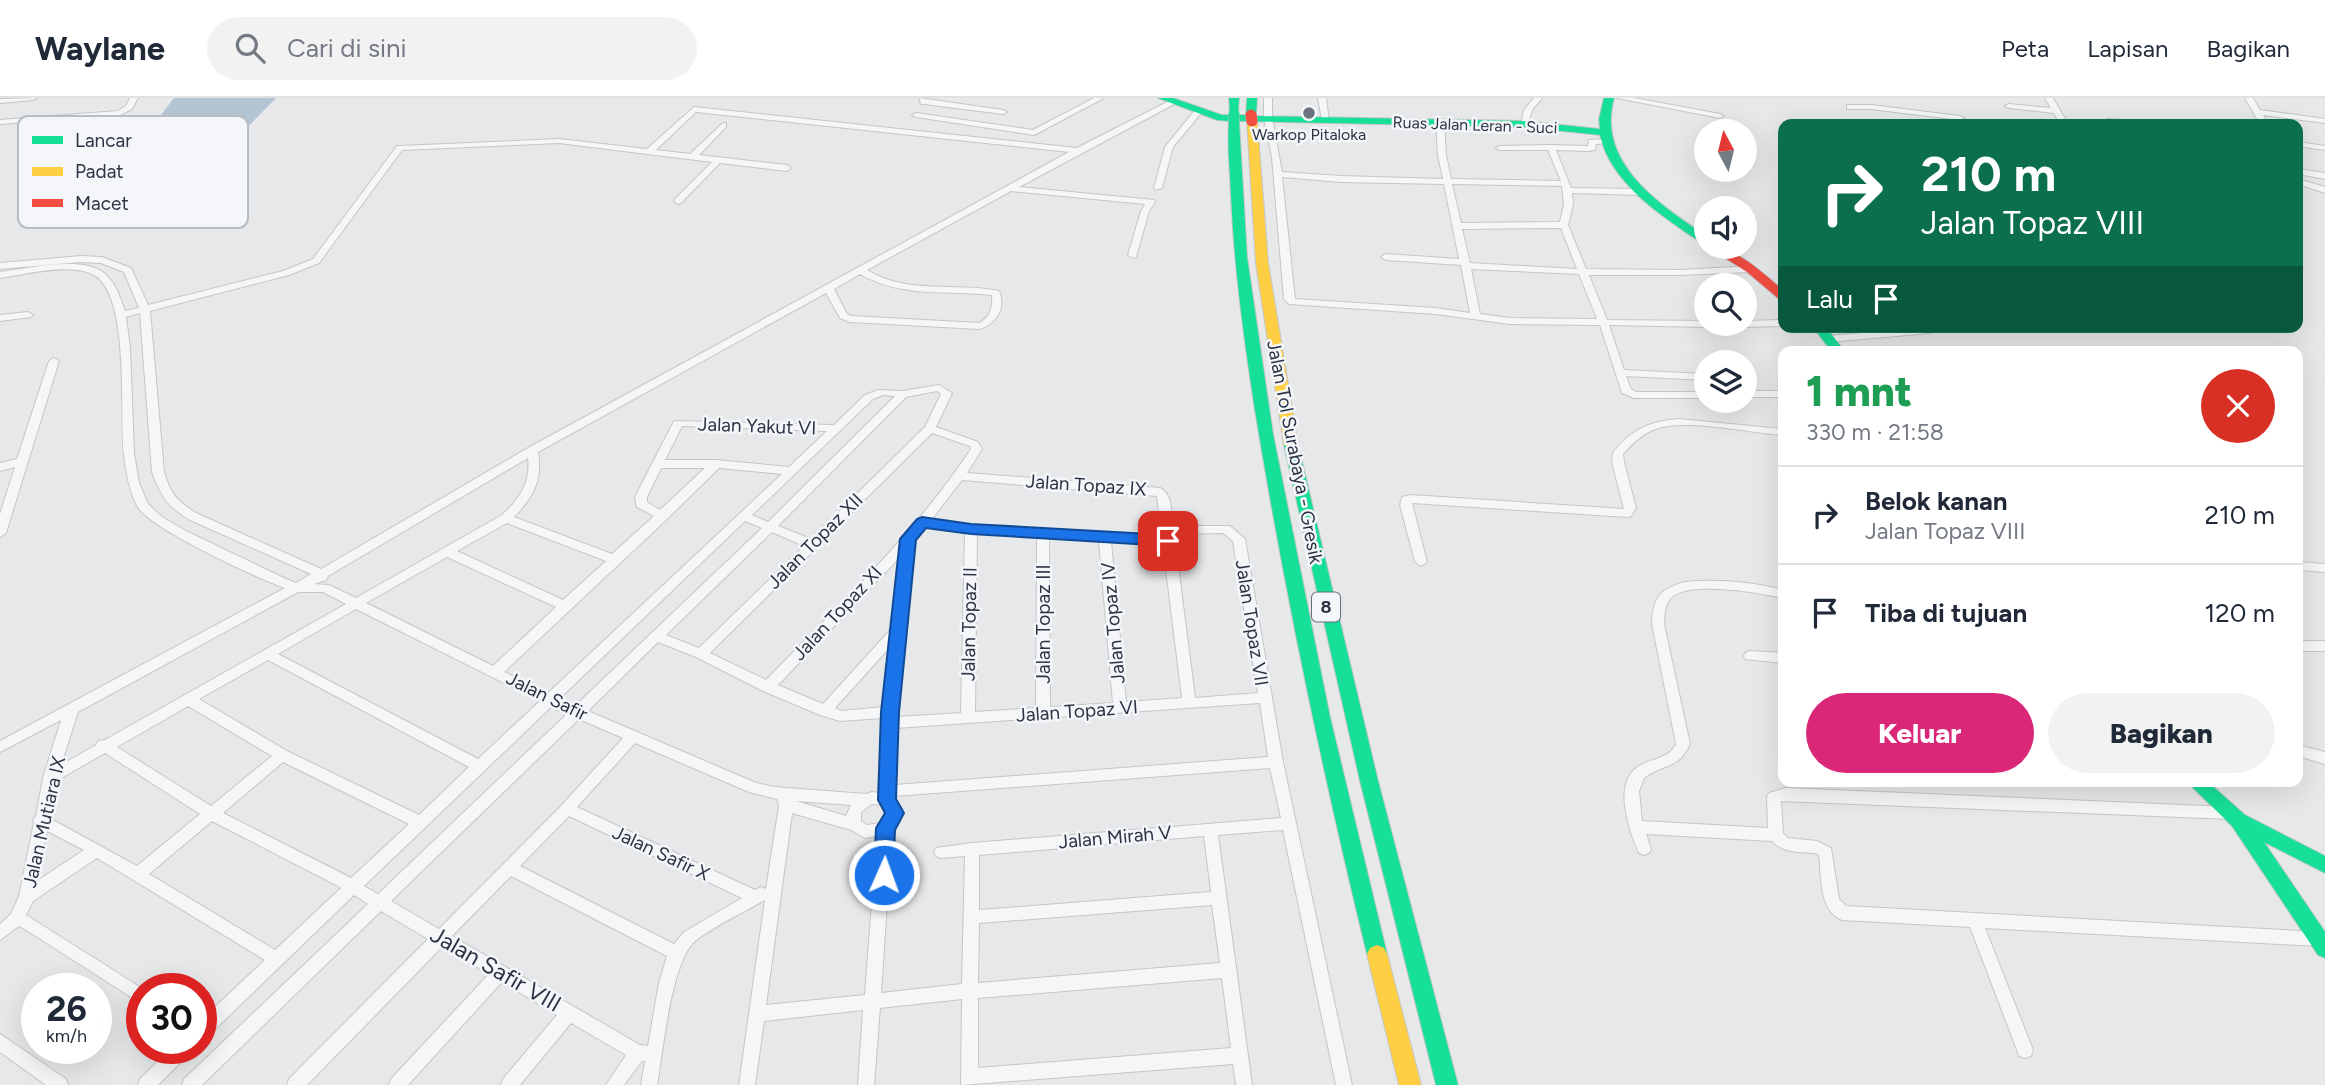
<!DOCTYPE html>
<html lang="id">
<meta charset="utf-8">
<style>
:root{--surface:#fff;--page:#f2f2f3;--text:#1f2937;--muted:#747a83;--line:#e0e1e3;--accent:#db2777}
body{margin:0;font-family:Figtree,sans-serif;background:var(--page);color:var(--text);height:100vh;display:flex;flex-direction:column;font-size:26px;white-space:nowrap}
*{box-sizing:border-box;margin:0}
p{font-size:23px;color:var(--muted)}
.icon{flex:none;width:38px;height:38px;fill:none;stroke:currentColor;stroke-width:2;stroke-linecap:round;stroke-linejoin:round}
.map{position:relative;flex:1;overflow:hidden}
.drawer{position:absolute;left:1778px;top:248px;width:525px;height:441px;display:flex;flex-direction:column;background:var(--surface);border-radius:14px;box-shadow:0 7px 28px #0002}
.drawer>*{flex:none}
.guide{position:absolute;left:1778px;top:21px;width:525px;height:214px;border-radius:14px;box-shadow:0 7px 28px #0002;background:#0b6e4f;color:#fff;overflow:hidden}
.needle{width:46px;rotate:353deg}
.tools{position:absolute;left:1694px;top:21px;display:grid;gap:14px}
.tools a{display:grid;place-items:center;width:63px;height:63px;border-radius:50%;background:var(--surface);box-shadow:0 7px 28px #0002;font-size:35px}
.speed{position:absolute;left:21px;top:875px;display:flex;gap:14px;font-size:35px;font-weight:700;text-align:center}
.speed>*{display:grid;place-content:center;width:91px;height:91px;border-radius:50%;background:var(--surface);box-shadow:0 7px 28px #0002;line-height:1}
.speed small{font-size:18px;font-weight:400}
.speed .limit{border:10px solid #d22;background:#fff;color:#111}
.pin{position:absolute;display:grid;place-items:center;width:60px;height:60px;color:#fff;margin:-30px;border-radius:14px;box-shadow:0 4px 10px #0006}
.me{position:absolute;width:77px;margin:-38px;rotate:2deg;stroke-linejoin:round;filter:drop-shadow(0 0 5px #0008)}
.turn{display:flex;align-items:center;gap:24px;height:147px;padding:0 28px;font-size:32px}
.turn .icon{width:91px;height:91px;stroke-width:2.5}
.turn b{display:block;font-size:49px;line-height:60px}
.then{display:flex;align-items:center;height:66px;padding:0 28px;background:#0003;gap:14px;font-size:26px}
.round{display:grid;place-items:center;flex:none;width:74px;height:74px;border-radius:37px;background:var(--page)}
.head{display:flex;align-items:center;justify-content:space-between;height:119px;padding:0 28px}
h1{font-size:42px;font-weight:800;line-height:52px;color:#1e9e55}
.button{display:flex;gap:14px;margin-top:auto;padding:14px 28px}
.button a{flex:1;height:80px;border-radius:42px;background:var(--accent);color:#fff;font-size:28px;font-weight:800;line-height:80px;text-align:center}
.button a+a{background:var(--page);color:var(--text)}
ul{padding:0;list-style:none}
li{display:flex;align-items:center;gap:21px;height:98px;padding:0 28px;border-top:2px solid var(--line)}
li div{flex:1}
li b{display:block;font-size:26px}
li em{font-style:normal}
header{display:flex;align-items:center;gap:42px;box-sizing:border-box;height:98px;padding:0 35px;background:var(--surface);border-bottom:2px solid var(--line)}
header strong{font-size:33px}
nav{display:flex;gap:38px;margin-inline-start:auto;font-size:24px}
.search{width:490px;height:63px;background:var(--page);display:flex;align-items:center;gap:18px;box-sizing:border-box;padding:0 24px;border-radius:38px;color:var(--muted);font-size:26px}
.map>svg:first-child{display:block}
</style>
<header>
<strong>Waylane</strong>
<div class="search"><svg class="icon" aria-label="search" viewBox="0 0 24 24"><circle cx="10" cy="10" r="6"/><path d="M15 15l6 6"/></svg>Cari di sini</div>
<nav><a>Peta</a><a>Lapisan</a><a>Bagikan</a></nav>
</header>
<div class="map">
<svg width="2325" height="987" viewBox="0 0 2325 987">
<rect width="100%" height="100%" fill="#e6e8ea"/>
<polygon fill="#b4c4d5" points="174,0 276,0 239,38 211,90 200,100 160,113 128,118 99,119 90,113 94,105"/>
<g fill="none" stroke-linecap="round" stroke-linejoin="round">
<defs>
<g id="street">
<polygon points="37,0 33,2 0,5 0,1"/>
<polygon points="130,0 138,0 132,11 120,17 0,26 0,22 118,13 126,8"/>
<polygon points="919,0 1003,12 1007,14 1003,16 924,6 921,6"/>
<polygon points="1094,0 1104,0 1034,37 916,19 912,17 916,15 1033,32"/>
<path d="M1264,0H1272V20L1282,74L1341,78L1443,81L1438,57L1436,24L1440,22L1444,24L1446,57L1451,81L1561,83L1548,52H1500L1496,50L1500,48L1551,47L1588,48L1589,42L1608,41V45L1596,46L1595,52L1589,53L1556,52L1571,90L1642,91L1646,94L1642,97L1572,95L1573,106L1568,127L1586,171L1680,172L1751,168L1756,171L1751,174L1680,177H1589L1607,222L1706,223V226H1711L1706,229L1609,227L1624,272L1706,276V282L1626,278L1631,291L1636,294H1706V300H1634L1622,295L1600,227L1510,226L1436,216L1289,206L1284,201L1272,59L1264,20ZM1282,79L1341,84L1444,86L1459,161L1386,156L1381,159L1386,162L1461,167L1470,215L1436,210L1295,201ZM1452,86L1562,88L1564,106L1560,124L1461,125ZM1561,130L1577,171L1470,165L1462,131ZM1471,171L1579,176L1597,221L1510,220L1480,216Z"/>
<polygon points="1318,0 1326,0 1329,24 1322,22"/>
<polygon points="1534,0 1542,0 1532,12 1527,28 1521,28 1524,12"/>
<polygon points="1617,0 1634,0 1720,16 1724,18 1720,20"/>
<polygon points="2045,0 2053,0 2068,26 2060,26 2054,15 2009,10 2005,8 2009,6 2051,10"/>
<polygon points="2245,0 2253,0 2260,12 2325,21 2325,25 2263,17 2268,26 2260,26"/>
<path d="M1171,2L1178,4L1019,89L1154,102L1155,104L1149,113L1136,159L1133,160L1128,157L1141,113L1145,106L1011,93L867,172C908,197 954,184 999,193C1006,210 997,225 980,231L850,224L840,220L826,195L538,354C543,381 533,400 514,419L612,456L654,418L637,409L635,399L674,323L834,327L865,297L878,292L903,293L939,287L952,295L936,329L978,344L982,351L967,375L1160,390C1173,396 1171,415 1173,428H1230L1245,441L1283,664L1352,987H1336L1283,732L1218,737L1252,987H1236L1233,966L961,987L962,901L880,910L874,987H858L863,912L764,923L755,987H739L765,802C744,814 713,829 695,843C671,864 663,954 657,987H641L645,963H642L624,987H606L626,957L571,925L520,987H501L503,981L557,917L502,884L408,987H389L391,981L489,876L442,849L307,987H287L289,981L428,841L381,813L202,987H182L184,981L368,806L354,797L207,939L201,941V922L265,862L97,760L33,803L26,817L143,891L142,906L23,830L19,828L0,842V826L11,816L19,798L34,725L33,722L36,718L43,680L61,622L0,654V643L285,490C257,480 150,431 137,408C129,392 126,374 124,357C119,319 132,190 90,175C63,166 28,176 0,180V174C26,171 82,157 104,175C116,185 120,199 125,213L139,210L124,174L101,165L81,164L0,171V165L81,158L102,159L131,170L148,207L283,173L313,161L397,48H400L559,41L647,51L694,9L1077,50ZM696,14L1069,54L528,350L321,471L196,415C176,402 171,396 164,374L150,213L289,177L319,165L402,52L559,45L712,64L675,101L674,103L678,106L681,105L720,65L787,73L791,70L787,67L699,57L726,29V25H723L690,56L656,52ZM860,176C901,200 946,192 992,197C993,210 990,219 979,225L852,218L847,216L834,191ZM140,215L152,374C161,398 166,407 188,421L311,476L296,485L286,481L186,433L162,419L148,406L139,385L134,355L130,250L126,219ZM937,293L941,296L925,329L811,441L778,428L906,299ZM883,297L895,298L768,424L752,417L873,301ZM682,328L827,333L789,369L716,362H665ZM932,335L970,348L971,351C914,437 839,507 766,582L710,555ZM528,360C531,385 519,401 502,417L356,500L329,487L314,486L326,482L328,478ZM661,370H705L660,412L647,404V399ZM719,370L782,376L548,595L504,574L667,421ZM962,382L1157,398L1162,439L971,427L932,421ZM745,423L762,430L575,608L559,601ZM507,425L606,463L563,502L457,453ZM926,429L965,434L961,615L897,619L914,443ZM772,434L804,448L699,550L666,537ZM977,435L1037,439L1036,610L975,614ZM1223,435L1233,443L1258,595L1195,600L1174,436ZM1049,440L1099,443L1113,605L1050,609ZM1111,444L1163,447L1182,600L1126,604ZM447,459L556,509L493,568L366,505ZM900,459L892,530L823,606L778,587ZM298,494H323L346,506L105,642L98,643L96,647L61,667L78,614ZM356,511L540,603L478,661L278,556ZM658,544L696,559L763,593L820,617L840,623L883,620L880,695L872,694L866,696L774,689L756,685L588,613ZM890,549L884,609L841,613L835,610ZM268,562L469,669L419,717L287,653L199,601ZM1260,605L1268,659L895,687L896,630ZM188,608L272,658L211,708L117,649ZM551,609L567,616L378,796L364,788ZM579,621L623,640L562,707L439,831L391,803ZM635,645L749,694L777,701L779,708L766,791L761,789L755,792L577,709ZM105,655L200,716L137,768L49,720L56,683ZM283,664L409,726L351,780L223,715ZM1270,670L1281,720L972,745L936,750L934,754L936,758L941,760L965,758L962,886L881,895L892,731L902,715L894,698ZM796,703L851,707L846,718ZM872,706L883,707L887,715L881,725L867,727L861,723V714ZM792,715L851,732L865,740L877,738L865,897L766,907ZM569,718L742,800L684,834L674,846L520,768ZM212,723L336,787L341,790L275,852L149,776ZM47,733L84,752L37,783ZM1204,738L1211,794L979,812V757ZM511,778L667,858L659,885L648,948L640,947L452,838ZM1212,807L1220,865L978,885L979,825ZM1222,880L1231,950L978,970V900Z"/>
<polygon points="1847,7 1871,7 1960,18 1964,20 1960,22 1871,11 1847,11"/>
<polygon points="1195,12 1202,14 1173,49 1162,90 1155,92 1154,90 1165,49"/>
<polygon points="2107,21 2150,24 2154,26 2110,25 2106,23"/>
<polygon points="2298,44 2325,48 2325,52 2298,48"/>
<polygon points="2298,71 2325,75 2325,81 2298,76"/>
<polygon points="2298,81 2325,89 2325,95 2298,86"/>
<polygon points="28,214 33,217 31,219 0,223 0,217"/>
<polygon points="1783,222 1783,228 1745,229 1740,226 1745,226 1745,223"/>
<polygon points="1928,229 1935,232 1930,235 1829,244 1824,241 1829,238"/>
<polygon points="54,260 59,263 6,435 0,439 0,416 15,369 0,373 0,365 17,361 49,263"/>
<rect x="1745" y="293" width="38" height="6"/>
<path d="M1679,321L1783,331V337C1750,335 1683,319 1653,332C1641,337 1632,346 1623,356L1624,364L1636,410L1631,418L1627,419L1412,405L1427,464L1421,468L1415,464L1400,407L1402,399L1411,397L1624,411L1612,364L1613,355C1630,332 1650,323 1679,321Z"/>
<polygon points="2298,464 2325,466 2325,474 2298,472"/>
<path d="M1685,484C1717,481 1752,484 1783,492V500C1760,495 1688,482 1671,500C1664,507 1665,517 1664,526L1690,646C1678,672 1664,665 1644,680L1639,693L1642,723L1768,730L1767,699L1769,695L1786,690L2230,709L2235,711L2237,715L2235,719L2230,721L1781,703L1783,735L1788,740L1817,743L1831,750L1839,801L1846,808L2318,834L2323,836L2325,839L2323,846L2318,848L1985,830L2033,952L2031,958L2025,960L2019,958L2017,952L1970,829L1842,822C1818,812 1822,779 1819,757L1815,755C1799,754 1783,755 1772,743L1646,736L1651,751L1649,755L1644,757L1639,755C1629,733 1612,684 1639,668C1652,660 1669,661 1676,646L1652,526C1653,500 1659,491 1685,484Z"/>
<rect x="2298" y="543" width="27" height="10"/>
<polygon points="1750,553 1783,555 1783,565 1745,561 1744,558 1745,555"/>
<polygon points="2298,647 2325,654 2325,666 2298,658"/>
<polygon points="0,936 66,981 68,987 46,987 0,954"/>
<polygon points="171,950 191,950 189,956 158,987 138,987 140,981"/>
</g>
<g id="fast">
<path d="M1158,0H1173L1222,17H1230L1229,0H1239L1238,17H1246L1247,0H1257L1256,18L1524,23L1600,31L1599,21L1604,0H1614C1596,65 1659,106 1706,138V146L1702,145C1663,119 1611,86 1600,37L1524,29L1239,23L1247,159L1273,336L1330,619L1387,856L1384,862L1377,865L1370,862L1367,856C1323,676 1285,495 1255,312C1244,241 1234,169 1231,97C1230,73 1227,47 1229,23L1217,22Z"/>
<polygon points="1813,229 1826,229 1845,254 1832,254"/>
<polygon points="1291,343 1298,347 1378,683 1458,987 1436,987 1360,683 1284,347"/>
<polygon points="2187,684 2208,684 2245,717 2325,758 2325,775 2264,744 2325,834 2325,860 2318,857 2232,728"/>
</g>
<g id="slow">
<polygon points="1252,20 1257,23 1268,165 1298,347 1291,351 1284,347 1256,165 1247,23"/>
<polygon points="1377,847 1384,850 1387,856 1421,987 1399,987 1367,856 1370,850"/>
</g>
<path id="jam" d="M1708,149C1736,148 1762,175 1783,192V202L1779,201L1747,174Z"/>
</defs>
<use href="#street" stroke="#c4c6c8" stroke-width="2"/>
<use href="#fast" stroke="#c4c6c8" stroke-width="2"/>
<use href="#slow" stroke="#c4c6c8" stroke-width="2"/>
<use href="#jam" stroke="#c4c6c8" stroke-width="2"/>
<use href="#street" fill="#f5f6f7" fill-rule="evenodd"/>
<use href="#fast" fill="#16e098" fill-rule="evenodd"/>
<use href="#slow" fill="#ffcf43" fill-rule="evenodd"/>
<use href="#jam" fill="#f24e42" fill-rule="evenodd"/>
<defs>
<polyline id="fast-bridge" points="1234,16 1234,24"/>
<polyline id="jam-bridge" points="1251,17 1252,23"/>
</defs>
<use href="#fast-bridge" stroke="#b8bbbf" stroke-width="12" stroke-linecap="butt"/>
<use href="#jam-bridge" stroke="#b8bbbf" stroke-width="12" stroke-linecap="butt"/>
<use href="#fast-bridge" stroke="#16e098" stroke-width="11"/>
<use href="#jam-bridge" stroke="#f24e42" stroke-width="11"/>
</g>
<polygon fill="#1a73e8" stroke="#114b97" stroke-width="2" points="922,419 971,426 1168,437 1176,443 1168,448 971,436 926,430 916,442 899,614 896,701 904,715 895,732 893,777 891,783 884,786 877,783 874,777 876,730 885,715 878,702 881,614 900,441 917,421"/>
<circle fill="#6c737f" stroke="#f4f6f9" stroke-width="2.5" cx="1309" cy="15" r="7"/>
<g text-anchor="middle" dominant-baseline="central" stroke-width="5" stroke-linejoin="round" paint-order="stroke">
<g font-size="16" fill="#2b3445" stroke="#f4f6f9">
<text transform="translate(1475 27) rotate(2)">Ruas Jalan Leran - Suci</text>
</g>
<g font-size="16" fill="#2b3445" stroke="#f4f6f9">
<text x="1309" y="36">Warkop Pitaloka</text>
</g>
<rect fill="#f4f6f9" stroke="#676e7b" stroke-width="2" x="1312" y="494.5" width="28" height="29" rx="5"/>
<g font-size="18" font-weight="bold" fill="#2b3445">
<text x="1326" y="509">8</text>
</g>
<g font-size="19" fill="#2b3445" stroke="#f4f6f9">
<text transform="translate(757 328) rotate(2)">Jalan Yakut VI</text>
<text transform="translate(1295 354) rotate(79)">Jalan Tol Surabaya - Gresik</text>
<text transform="translate(1086 387) rotate(4)">Jalan Topaz IX</text>
<text transform="translate(815 443) rotate(-45)">Jalan Topaz XII</text>
<text transform="translate(837 515) rotate(-47)">Jalan Topaz XI</text>
<text transform="translate(1113 525) rotate(-95)">Jalan Topaz IV</text>
<text transform="translate(1252 525) rotate(81)">Jalan Topaz VII</text>
<text transform="translate(969 526) rotate(-89)">Jalan Topaz II</text>
<text transform="translate(1043 526) rotate(-90)">Jalan Topaz III</text>
<text transform="translate(547 598) rotate(26)">Jalan Safir</text>
<text transform="translate(1077 613) rotate(-4)">Jalan Topaz VI</text>
<text transform="translate(44 724) rotate(-77)">Jalan Mutiara IX</text>
<text transform="translate(1115 739) rotate(-5)">Jalan Mirah V</text>
<text transform="translate(661 755) rotate(25)">Jalan Safir X</text>
</g>
<g font-size="23" fill="#2b3445" stroke="#f4f6f9">
<text transform="translate(496 871) rotate(30)">Jalan Safir VIII</text>
</g>
</g>
<rect x="18" y="18" width="230" height="112" rx="10" fill="#f4f6f9" stroke="#b8bcc3" stroke-width="2"/>
<rect x="32" y="38" width="31" height="8" fill="#16e098"/>
<rect x="32" y="69" width="31" height="9" fill="#ffcf43"/>
<rect x="32" y="101" width="31" height="8" fill="#f24e42"/>
<g font-size="19" fill="#2b3445">
<text x="75" y="49">Lancar</text>
<text x="75" y="80">Padat</text>
<text x="75" y="112">Macet</text>
</g>
</svg>
<div class="tools">
<a><svg class="needle" viewBox="-14 -14 28 28"><path d="M0-13l5 13h-10z" fill="#e53935"/><path d="M0 13l5-13h-10z" fill="#747a83"/></svg></a>
<a><svg class="icon" aria-label="sound" viewBox="0 0 24 24"><path d="M4 9h4l5-4v14l-5-4H4zM17 9q2 3 0 6"/></svg></a>
<a><svg class="icon" aria-label="search" viewBox="0 0 24 24"><circle cx="10" cy="10" r="6"/><path d="M15 15l6 6"/></svg></a>
<a><svg class="icon" aria-label="layers" viewBox="0 0 24 24"><path d="M12 4l9 5-9 5-9-5zM3 14l9 5 9-5"/></svg></a>
</div>
<div class="speed"><div>26<small>km/h</small></div><div class="limit">30</div></div>
<div class="pin" style="left:1168px;top:443px;background:#d93025"><svg class="icon" aria-label="arrive" viewBox="0 0 24 24"><path d="M6 21V4h12l-3 4 3 4H6"/></svg></div>
<svg class="me" style="left:884px;top:777px" viewBox="-20 -20 40 40"><circle r="17" fill="#1a73e8" stroke="#fff" stroke-width="3"/><path d="M0-11L8 9 0 5-8 9z" fill="#fff"/></svg>
<div class="guide">
<div class="turn"><svg class="icon" aria-label="right" viewBox="0 0 24 24"><path d="M7 20v-9h11M14 6l5 5-5 5"/></svg><div><b>210 m</b>Jalan Topaz VIII</div></div>
<div class="then">Lalu<svg class="icon" aria-label="arrive" viewBox="0 0 24 24"><path d="M6 21V4h12l-3 4 3 4H6"/></svg></div>
</div>
<section class="drawer">
<div class="head"><div><h1>1 mnt</h1><p>330 m · 21:58</p></div><a class="round" style="background:#d93025;color:#fff"><svg class="icon" aria-label="close" viewBox="0 0 24 24"><path d="M6 6l12 12M18 6L6 18"/></svg></a></div>
<ul>
<li><svg class="icon" aria-label="right" viewBox="0 0 24 24"><path d="M7 20v-9h11M14 6l5 5-5 5"/></svg><div><b>Belok kanan</b><p>Jalan Topaz VIII</p></div><em>210 m</em></li>
<li><svg class="icon" aria-label="arrive" viewBox="0 0 24 24"><path d="M6 21V4h12l-3 4 3 4H6"/></svg><div><b>Tiba di tujuan</b></div><em>120 m</em></li>
</ul>
<div class="button"><a>Keluar</a><a>Bagikan</a></div>
</section>
</div>
